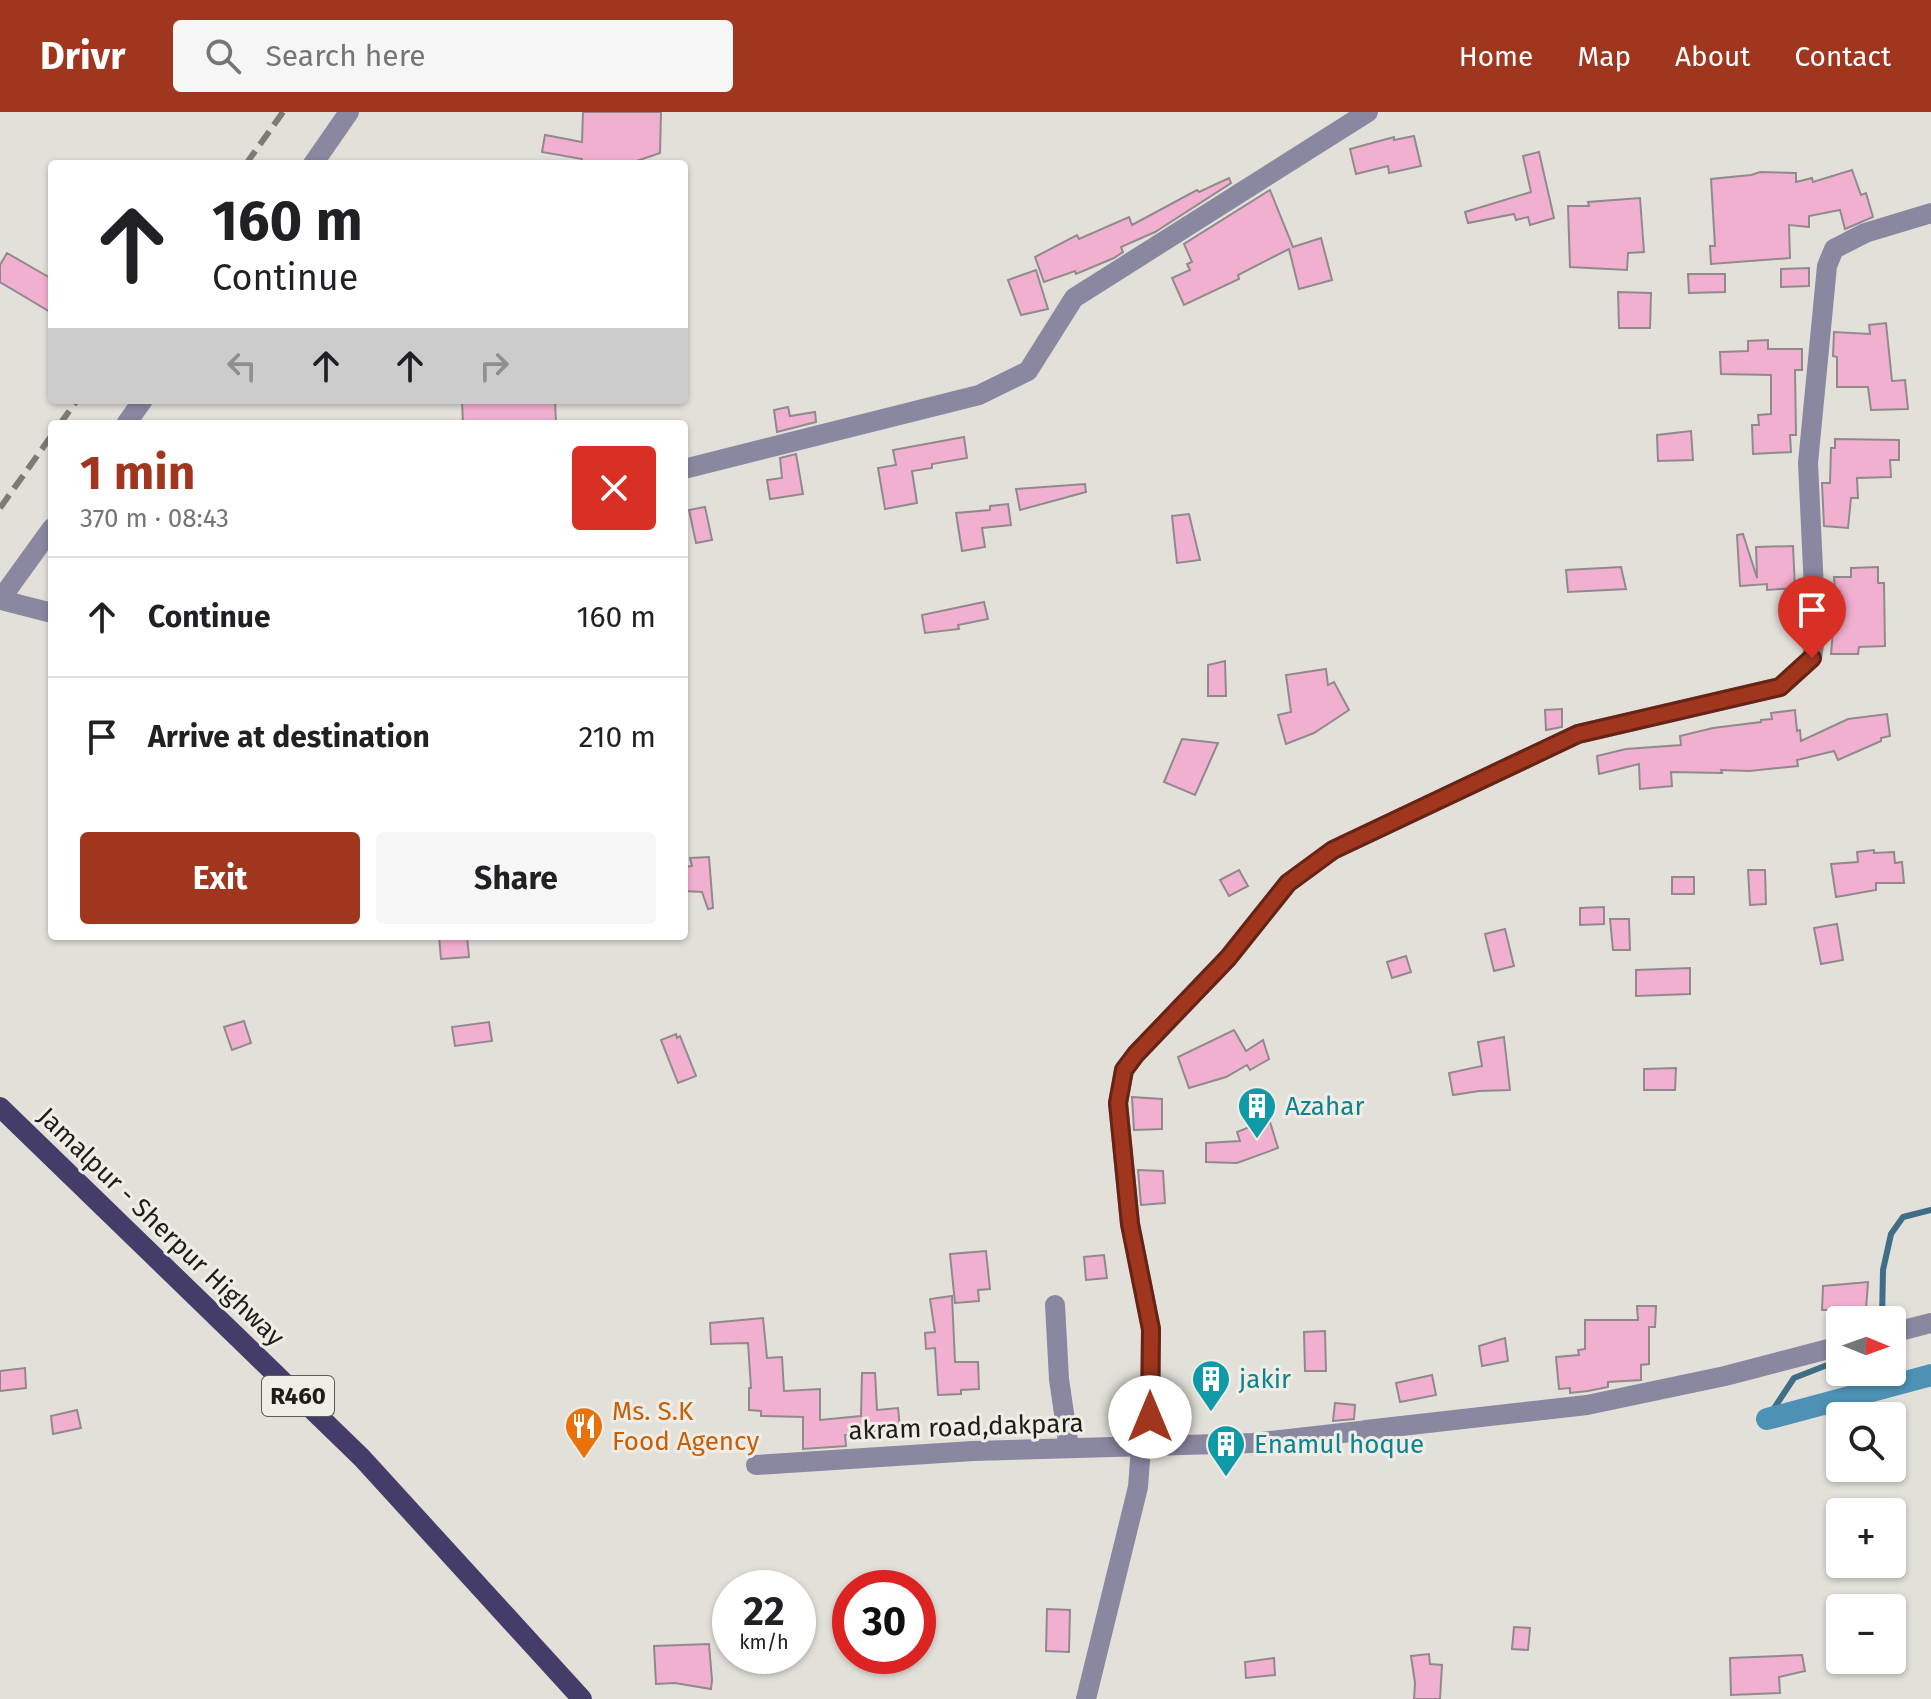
<!DOCTYPE html>
<meta charset="utf-8">
<style>
:root{--surface:#fff;--page:#f6f6f6;--text:#202124;--muted:#757577;--line:#e0e0e0;--accent:#9f361d}
body{margin:0;font-family:"Fira Sans",sans-serif;background:var(--page);color:var(--text);height:100vh;display:flex;flex-direction:column;font-size:30px;white-space:nowrap}
*{box-sizing:border-box;margin:0}
p{font-size:26px;color:var(--muted)}
.icon{flex:none;width:44px;height:44px;fill:none;stroke:currentColor;stroke-width:2;stroke-linecap:round;stroke-linejoin:round}
.map{position:relative;flex:1;overflow:hidden}
.details{position:absolute;left:48px;top:308px;width:640px;height:520px;display:flex;flex-direction:column;background:var(--surface);border-radius:8px;box-shadow:0 2px 6px #0004}
.details>*{flex:none}
.banner{position:absolute;left:48px;top:48px;width:640px;height:244px;border-radius:8px;box-shadow:0 2px 6px #0004;background:#fff;color:var(--text);overflow:hidden}
.needle{width:52px;rotate:91deg}
.buttons{position:absolute;left:1826px;top:1194px;display:grid;gap:16px}
.buttons a{display:grid;place-items:center;width:80px;height:80px;border-radius:8px;background:var(--surface);box-shadow:0 2px 6px #0004;font-size:40px}
.speed{position:absolute;left:712px;top:1458px;display:flex;gap:16px;font-size:40px;font-weight:700;text-align:center}
.speed>*{display:grid;place-content:center;width:104px;height:104px;border-radius:50%;background:var(--surface);box-shadow:0 2px 6px #0004;line-height:1}
.speed small{font-size:20px;font-weight:400}
.speed .limit{border:12px solid #d22;background:#fff;color:#111}
.pin{position:absolute;display:grid;place-items:center;width:68px;height:68px;color:#fff;margin:-82px -34px;border-radius:50% 50% 50% 0;rotate:-45deg;box-shadow:0 0 8px #0007}
.pin .icon{rotate:45deg}
.me{position:absolute;width:88px;margin:-44px;rotate:0deg;stroke-linejoin:round;filter:drop-shadow(0 0 6px #0008)}
.turn{display:flex;align-items:center;gap:28px;height:168px;padding:0 32px;font-size:36px}
.turn .icon{width:104px;height:104px;stroke-width:2.5}
.turn b{display:block;font-size:56px;line-height:68px}
.lanes{display:flex;align-items:center;height:76px;padding:0 32px;background:#0003;justify-content:center;gap:40px;direction:ltr}
.lanes .off{opacity:.35}
.round{display:grid;place-items:center;flex:none;width:84px;height:84px;border-radius:8px;background:var(--page)}
.head{display:flex;align-items:center;justify-content:space-between;height:136px;padding:0 32px}
h1{font-size:48px;font-weight:700;line-height:60px;color:var(--accent)}
.cta{display:flex;gap:16px;margin-top:auto;padding:16px 32px}
.cta a{flex:1;height:92px;border-radius:8px;background:var(--accent);color:#fff;font-size:32px;font-weight:700;line-height:92px;text-align:center}
.cta a+a{background:var(--page);color:var(--text)}
ul{padding:0;list-style:none}
li{display:flex;align-items:center;gap:24px;height:120px;padding:0 32px;border-top:2px solid var(--line)}
li div{flex:1}
li b{display:block;font-size:30px}
li em{font-style:normal}
header{display:flex;align-items:center;gap:48px;box-sizing:border-box;height:112px;padding:0 40px;background:var(--accent);color:#fff}
header strong{font-size:38px}
nav{display:flex;gap:44px;margin-inline-start:auto;font-size:28px}
.search{width:560px;height:72px;background:var(--page);display:flex;align-items:center;gap:20px;box-sizing:border-box;padding:0 28px;border-radius:8px;color:var(--muted);font-size:30px}
.map>svg:first-child{display:block}
</style>
<header>
<strong>Drivr</strong>
<div class="search"><svg class="icon" aria-label="search" viewBox="0 0 24 24"><circle cx="10" cy="10" r="6"/><path d="M15 15l6 6"/></svg>Search here</div>
<nav><a>Home</a><a>Map</a><a>About</a><a>Contact</a></nav>
</header>
<div class="map">
<svg width="1931" height="1587" viewBox="0 0 1931 1587">
<rect width="100%" height="100%" fill="#e3e0da"/>
<g fill="none" stroke-linecap="round" stroke-linejoin="round">
<g stroke="#3f6e86" stroke-width="6">
<polyline points="1882,1208 1883,1158 1891,1122 1903,1105 1931,1098"/>
<polyline points="1767,1307 1794,1266 1840,1248"/>
</g>
<polyline stroke="#4d91b4" stroke-width="22" points="1767,1307 1931,1263"/>
</g>
<g fill="#f2b0d0" stroke="#918a8d" stroke-width="2">
<polygon points="583,0 661,0 660,41 628,52 582,52 582,47 542,40 545,23 582,30"/>
<polygon points="1414,24 1421,54 1389,61 1388,54 1356,62 1350,37 1394,25 1394,28"/>
<polygon points="1539,40 1554,106 1530,113 1528,105 1516,108 1514,102 1468,111 1465,100 1531,80 1523,44"/>
<polygon points="1852,58 1861,83 1866,81 1873,105 1845,117 1840,98 1809,104 1809,115 1789,113 1790,146 1711,152 1710,134 1715,134 1711,67 1751,63 1760,60 1796,61 1796,70 1812,66 1813,70"/>
<polygon points="1229,66 1231,71 1155,120 1121,135 1123,140 1114,146 1076,162 1075,159 1044,170 1035,145 1077,123 1079,127 1129,105 1132,113 1197,78 1199,80"/>
<polygon points="1270,78 1293,135 1321,126 1332,168 1299,177 1289,137 1238,163 1239,167 1184,193 1172,166 1190,158 1187,152 1192,150 1184,132"/>
<polygon points="1640,86 1644,140 1628,141 1627,158 1570,155 1568,94 1589,94 1588,90"/>
<polygon points="7,141 52,167 52,201 0,170 0,153"/>
<polygon points="1809,156 1809,174 1781,175 1781,157"/>
<polygon points="1036,158 1048,197 1021,203 1008,168"/>
<polygon points="1688,162 1725,162 1725,180 1689,181"/>
<polygon points="1618,180 1651,181 1650,216 1619,216"/>
<polygon points="1886,211 1892,269 1905,268 1908,297 1871,298 1868,275 1837,275 1837,245 1833,244 1834,220 1870,222 1869,213"/>
<polygon points="1768,228 1768,237 1802,237 1802,258 1795,258 1796,323 1790,323 1791,340 1753,342 1752,313 1759,313 1758,303 1771,302 1771,263 1721,262 1720,240 1748,239 1748,229"/>
<polygon points="462,288 555,288 556,312 463,312"/>
<polygon points="788,295 790,304 815,300 816,310 777,320 774,298"/>
<polygon points="1691,319 1693,348 1658,349 1657,323"/>
<polygon points="964,325 967,346 932,352 932,356 912,359 917,391 885,397 878,356 896,353 893,338"/>
<polygon points="1835,327 1899,328 1899,348 1890,348 1891,365 1857,366 1858,386 1851,386 1848,416 1824,414 1822,371 1830,371 1831,336 1835,336"/>
<polygon points="796,342 803,382 770,387 767,368 782,366 780,346"/>
<polygon points="1085,372 1086,380 1020,398 1016,377"/>
<polygon points="1008,392 1011,413 982,416 985,435 962,439 956,401 990,398 990,394"/>
<polygon points="705,395 712,428 696,431 689,398"/>
<polygon points="1189,402 1200,448 1177,451 1172,404"/>
<polygon points="1743,422 1757,466 1756,435 1793,434 1795,476 1767,478 1767,472 1740,474 1737,423"/>
<polygon points="1621,455 1626,477 1568,480 1566,458"/>
<polygon points="1878,455 1878,471 1884,471 1885,534 1859,535 1858,542 1831,542 1833,518 1838,518 1834,465 1851,465 1851,456"/>
<polygon points="984,490 988,507 958,513 959,517 925,521 922,503"/>
<polygon points="1225,549 1226,584 1208,584 1208,553"/>
<polygon points="1326,557 1328,573 1334,570 1349,598 1314,621 1286,632 1278,603 1291,600 1286,563"/>
<polygon points="1562,597 1562,615 1546,618 1545,598"/>
<polygon points="1795,598 1797,619 1800,618 1801,629 1848,607 1887,602 1890,624 1881,626 1881,629 1838,648 1834,639 1797,648 1798,654 1749,659 1721,658 1722,661 1671,660 1672,674 1640,677 1639,652 1599,662 1597,644 1626,637 1681,633 1680,624 1713,616 1761,610 1761,608 1772,607 1771,601"/>
<polygon points="1182,627 1218,631 1195,683 1164,670"/>
<polygon points="1874,738 1874,741 1894,740 1895,751 1902,750 1904,771 1876,771 1876,778 1836,785 1831,752 1858,750 1857,740"/>
<polygon points="709,745 713,796 708,797 702,780 684,779 684,755 692,754 690,746"/>
<polygon points="1239,758 1248,774 1229,784 1220,768"/>
<polygon points="1748,758 1765,758 1766,792 1750,793"/>
<rect x="1672" y="765" width="22" height="17"/>
<polygon points="1604,795 1604,812 1580,813 1580,796"/>
<polygon points="1610,807 1629,807 1630,838 1613,838"/>
<polygon points="1837,812 1843,848 1821,852 1814,816"/>
<polygon points="1505,817 1514,854 1494,859 1485,822"/>
<polygon points="439,824 467,824 469,845 441,847"/>
<polygon points="1406,844 1411,860 1392,866 1387,850"/>
<polygon points="1690,856 1690,882 1636,884 1636,858"/>
<polygon points="244,909 251,931 232,938 224,915"/>
<polygon points="489,910 492,929 455,934 452,915"/>
<polygon points="1234,918 1246,939 1263,928 1269,947 1250,958 1247,953 1226,965 1189,976 1178,945"/>
<polygon points="676,922 677,926 680,924 696,964 678,971 661,928"/>
<polygon points="1504,925 1510,978 1479,979 1453,983 1449,961 1482,954 1478,930"/>
<polygon points="1676,956 1675,978 1644,978 1644,957"/>
<polygon points="1132,985 1162,987 1162,1017 1134,1018"/>
<polygon points="1269,1007 1278,1036 1237,1051 1206,1050 1206,1031 1240,1029 1237,1020"/>
<polygon points="1138,1058 1163,1059 1165,1091 1141,1093"/>
<polygon points="986,1139 990,1177 978,1178 979,1189 955,1191 950,1142"/>
<polygon points="1104,1143 1107,1166 1086,1168 1084,1145"/>
<polygon points="1868,1170 1866,1198 1822,1198 1823,1174"/>
<polygon points="952,1184 955,1250 978,1250 979,1277 961,1278 961,1282 938,1283 935,1236 926,1237 925,1221 935,1220 930,1187"/>
<polygon points="1637,1194 1656,1194 1655,1215 1649,1215 1649,1252 1641,1253 1641,1268 1608,1270 1608,1275 1588,1279 1570,1281 1570,1276 1559,1277 1556,1245 1579,1243 1578,1238 1585,1237 1585,1208 1638,1208"/>
<polygon points="763,1206 767,1246 782,1245 784,1279 820,1277 820,1308 861,1304 862,1261 875,1261 877,1298 898,1296 900,1316 845,1323 846,1334 803,1337 803,1305 761,1304 761,1299 749,1298 749,1276 751,1276 748,1231 711,1232 710,1211"/>
<polygon points="1325,1219 1326,1259 1305,1259 1304,1220"/>
<polygon points="1505,1226 1508,1249 1482,1254 1479,1234"/>
<polygon points="25,1256 26,1276 0,1279 0,1259"/>
<polygon points="1432,1263 1436,1283 1400,1290 1396,1271"/>
<polygon points="1335,1291 1355,1293 1354,1307 1333,1309"/>
<polygon points="77,1298 81,1316 53,1322 51,1304"/>
<polygon points="1047,1497 1070,1498 1069,1540 1046,1539"/>
<polygon points="1514,1515 1530,1516 1528,1538 1512,1537"/>
<polygon points="709,1532 712,1568 711,1577 675,1571 656,1572 654,1534"/>
<polygon points="1429,1542 1430,1552 1442,1553 1440,1587 1414,1587 1415,1571 1411,1544"/>
<polygon points="1802,1543 1805,1559 1779,1565 1780,1581 1731,1583 1730,1546"/>
<polygon points="1274,1546 1275,1563 1246,1566 1245,1550"/>
</g>
<g fill="none" stroke-linecap="round" stroke-linejoin="round">
<g stroke="#8a87a1" stroke-width="20">
<polyline points="313,52 349,0"/>
<polyline points="126,312 143,288"/>
<polyline points="684,357 979,283 1028,259 1074,186 1368,0"/>
<polyline points="0,488 52,416"/>
<polyline points="1,488 52,501"/>
<polyline points="1055,1193 1059,1267 1069,1336"/>
<polyline points="1892,1221 1931,1211"/>
<polyline points="1366,1318 1587,1293 1725,1264 1840,1234"/>
<polyline points="1150,1334 1151,1217 1130,1112 1118,991 1124,958 1136,942 1228,846 1288,771 1333,738 1578,622 1780,575 1812,546 1816,520 1808,351 1827,154 1834,137 1865,121 1931,101"/>
<polyline points="756,1353 973,1339 1253,1331 1369,1318"/>
<polyline points="1086,1587 1138,1375 1141,1335"/>
</g>
<polyline stroke="#453d69" stroke-width="20" points="0,995 362,1346 582,1587"/>
<g stroke="#7d7b76" stroke-width="6" stroke-dasharray="16 8" stroke-linecap="butt">
<polyline points="246,52 283,0"/>
<polyline points="60,312 77,288"/>
<polyline points="0,396 52,323"/>
</g>
</g>
<g fill="none" stroke-linecap="round" stroke-linejoin="round">
<defs>
<polyline id="route" points="1150,1305 1151,1217 1130,1112 1118,991 1124,958 1136,942 1228,846 1288,771 1333,738 1578,622 1780,575 1812,546"/>
</defs>
<use href="#route" stroke="#672313" stroke-width="20"/>
<use href="#route" stroke="#9f361d" stroke-width="14"/>
</g>
<defs>
<symbol id="building-pin" viewBox="-11 -11 22 30"><path d="M0 17L-7.5 6A9.5 9.5 0 1 1 7.5 6Z" fill="#0f9aa8" stroke="#f0ede7"/><path d="M-4-6H4V6H1V3H-1V6H-4ZM-2.5-4.3h1.7v1.8h-1.7ZM.8-4.3h1.7v1.8H.8ZM-2.5-1h1.7V.8h-1.7ZM.8-1h1.7V.8H.8Z" fill="#fff"/></symbol>
<symbol id="restaurant-pin" viewBox="-11 -11 22 30"><path d="M0 17L-7.5 6A9.5 9.5 0 1 1 7.5 6Z" fill="#e8710a" stroke="#f0ede7"/><path d="M-5-6h1v4h1v-4h1v4h1v-4h1v5L-1.5 .5V6h-2V.5L-5-1ZM5-6V6H3V1.5H1.5Q1.5-4 5-6Z" fill="#fff"/></symbol>
</defs>
<g fill-rule="evenodd">
<use href="#building-pin" x="1235" y="972" width="44" height="60"/>
<use href="#building-pin" x="1189" y="1245" width="44" height="60"/>
<use href="#restaurant-pin" x="562" y="1292" width="44" height="60"/>
<use href="#building-pin" x="1204" y="1310" width="44" height="60"/>
</g>
<g text-anchor="middle" dominant-baseline="central" stroke-width="6" stroke-linejoin="round" paint-order="stroke">
<rect fill="#f0ede7" stroke="#5c5b57" stroke-width="2" x="262" y="1264" width="72" height="40" rx="6"/>
<g font-size="24" font-weight="bold" fill="#1d1c19">
<text x="298" y="1284">R460</text>
</g>
<g font-size="26" fill="#0d838f" stroke="#f0ede7" text-anchor="start">
<text x="1285" y="994">Azahar</text>
<text x="1239" y="1267">jakir</text>
<text x="1254" y="1332">Enamul hoque</text>
</g>
<g font-size="26" fill="#1d1c19" stroke="#f0ede7">
<text transform="translate(161 1115) rotate(44)">Jamalpur - Sherpur Highway</text>
<text transform="translate(966 1315) rotate(-2)">akram road,dakpara</text>
</g>
<g font-size="26" fill="#c56008" stroke="#f0ede7" text-anchor="start">
<text x="612" y="1299">Ms. S.K<tspan x="612" dy="30">Food Agency</tspan></text>
</g>
</g>
</svg>
<div class="buttons">
<a><svg class="needle" viewBox="-14 -14 28 28"><path d="M0-13l5 13h-10z" fill="#e53935"/><path d="M0 13l5-13h-10z" fill="#757577"/></svg></a>
<a><svg class="icon" aria-label="search" viewBox="0 0 24 24"><circle cx="10" cy="10" r="6"/><path d="M15 15l6 6"/></svg></a>
<a>+</a>
<a>−</a>
</div>
<div class="speed"><div>22<small>km/h</small></div><div class="limit">30</div></div>
<div class="pin" style="left:1812px;top:546px;background:#d93025"><svg class="icon" aria-label="arrive" viewBox="0 0 24 24"><path d="M6 21V4h12l-3 4 3 4H6"/></svg></div>
<svg class="me" style="left:1150px;top:1305px" viewBox="-20 -20 40 40"><circle r="19" fill="#fff"/><path d="M0-13L10 11 0 6-10 11z" fill="#9f361d"/></svg>
<div class="banner">
<div class="turn"><svg class="icon" aria-label="ahead" viewBox="0 0 24 24"><path d="M12 20V5M6 11l6-6 6 6"/></svg><div><b>160 m</b>Continue</div></div>
<div class="lanes"><svg class="icon off" aria-label="left" viewBox="0 0 24 24"><path d="M17 20v-9H6M10 6l-5 5 5 5"/></svg><svg class="icon" aria-label="ahead" viewBox="0 0 24 24"><path d="M12 20V5M6 11l6-6 6 6"/></svg><svg class="icon" aria-label="ahead" viewBox="0 0 24 24"><path d="M12 20V5M6 11l6-6 6 6"/></svg><svg class="icon off" aria-label="right" viewBox="0 0 24 24"><path d="M7 20v-9h11M14 6l5 5-5 5"/></svg></div>
</div>
<section class="details">
<div class="head"><div><h1>1 min</h1><p>370 m · 08:43</p></div><a class="round" style="background:#d93025;color:#fff"><svg class="icon" aria-label="close" viewBox="0 0 24 24"><path d="M6 6l12 12M18 6L6 18"/></svg></a></div>
<ul>
<li><svg class="icon" aria-label="ahead" viewBox="0 0 24 24"><path d="M12 20V5M6 11l6-6 6 6"/></svg><div><b>Continue</b></div><em>160 m</em></li>
<li><svg class="icon" aria-label="arrive" viewBox="0 0 24 24"><path d="M6 21V4h12l-3 4 3 4H6"/></svg><div><b>Arrive at destination</b></div><em>210 m</em></li>
</ul>
<div class="cta"><a>Exit</a><a>Share</a></div>
</section>
</div>
